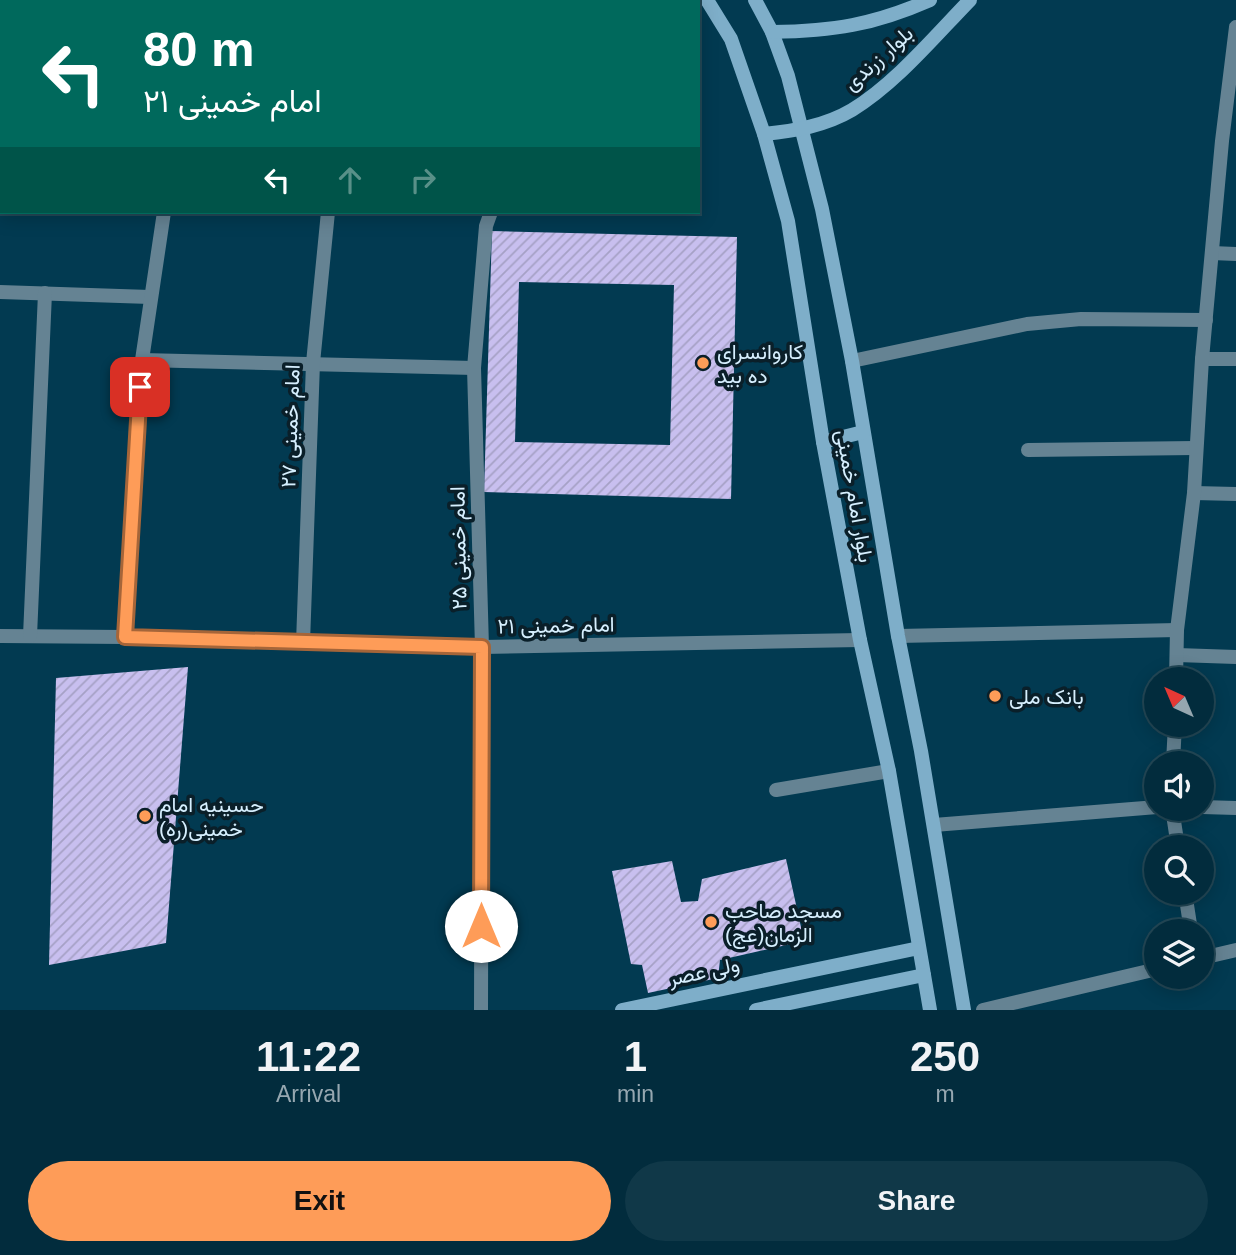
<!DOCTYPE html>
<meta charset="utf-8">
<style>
:root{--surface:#022c3d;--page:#103848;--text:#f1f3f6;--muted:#96a7b0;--line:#234857;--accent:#fe9c58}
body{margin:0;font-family:Arial,Vazirmatn,sans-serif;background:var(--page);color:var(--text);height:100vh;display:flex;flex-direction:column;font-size:26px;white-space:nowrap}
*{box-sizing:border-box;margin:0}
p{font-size:23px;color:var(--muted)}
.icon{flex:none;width:38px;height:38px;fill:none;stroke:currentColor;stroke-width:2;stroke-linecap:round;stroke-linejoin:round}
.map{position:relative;height:1010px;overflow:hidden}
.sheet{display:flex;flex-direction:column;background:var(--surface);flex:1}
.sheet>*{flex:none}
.guide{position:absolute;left:0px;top:0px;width:700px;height:214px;box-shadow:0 4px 18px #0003,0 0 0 2px var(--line);background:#00695c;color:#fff;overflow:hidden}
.needle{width:46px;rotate:316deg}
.fabs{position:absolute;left:1144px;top:667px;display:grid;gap:14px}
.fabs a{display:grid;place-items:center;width:70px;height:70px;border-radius:50%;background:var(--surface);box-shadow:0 4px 18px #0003,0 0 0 2px var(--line);font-size:35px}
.pin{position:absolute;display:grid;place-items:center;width:60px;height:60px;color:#fff;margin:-30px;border-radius:14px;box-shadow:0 4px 10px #0006}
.me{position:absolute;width:77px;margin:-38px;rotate:0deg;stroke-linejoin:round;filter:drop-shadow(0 0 5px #0008)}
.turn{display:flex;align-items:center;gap:24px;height:147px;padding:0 28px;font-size:32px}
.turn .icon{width:91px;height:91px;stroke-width:2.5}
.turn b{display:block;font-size:49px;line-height:60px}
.lanes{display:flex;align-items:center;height:66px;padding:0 28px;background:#0003;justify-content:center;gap:35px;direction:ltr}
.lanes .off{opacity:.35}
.eta{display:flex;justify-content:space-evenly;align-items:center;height:119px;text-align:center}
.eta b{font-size:42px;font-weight:600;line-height:49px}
.primary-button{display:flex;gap:14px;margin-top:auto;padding:14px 28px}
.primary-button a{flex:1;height:80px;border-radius:42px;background:var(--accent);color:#111;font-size:28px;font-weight:600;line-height:80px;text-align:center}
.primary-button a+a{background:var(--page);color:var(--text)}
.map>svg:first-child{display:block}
</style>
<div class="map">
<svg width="1236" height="1010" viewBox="0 0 1236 1010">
<defs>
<pattern id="building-hatch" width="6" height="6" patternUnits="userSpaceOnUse" patternTransform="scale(1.75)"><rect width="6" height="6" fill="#c8bfef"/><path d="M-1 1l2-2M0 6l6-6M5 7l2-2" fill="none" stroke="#a6a1c6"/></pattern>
</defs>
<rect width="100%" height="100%" fill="#023a51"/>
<g fill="url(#building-hatch)" fill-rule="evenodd">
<path d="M492,231L737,237L731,499L484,492ZM519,282L674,285L670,445L515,442Z"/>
<polygon points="188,667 166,943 49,965 56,678"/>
<polygon points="786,859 804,941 720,960 718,978 648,993 642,965 631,964 612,871 672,861 681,902 698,901 702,879"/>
</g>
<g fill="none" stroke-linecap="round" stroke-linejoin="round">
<g stroke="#658393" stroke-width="14">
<polyline points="81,2 82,0"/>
<polyline points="222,2 222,0"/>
<polyline points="385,2 386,0"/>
<polyline points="600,2 601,0"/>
<polyline points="0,44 2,45"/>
<polyline points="1212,253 1236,254"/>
<polyline points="0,292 150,297"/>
<polyline points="1202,359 1236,359"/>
<polyline points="142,360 474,368"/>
<polyline points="852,361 1027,324 1081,319 1206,320"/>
<polyline points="1028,450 1195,448"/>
<polyline points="1194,493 1236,494"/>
<polyline points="0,636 125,637 482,647 860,640"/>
<polyline points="30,636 45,293"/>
<polyline points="898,636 1177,630"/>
<polyline points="125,637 142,360 164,212"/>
<polyline points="303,643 313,363 328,212"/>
<polyline points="1177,655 1236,657"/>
<polyline points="1176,679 1177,630 1194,493 1202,359 1222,141 1236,27"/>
<polyline points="1173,763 1175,724"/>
<polyline points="776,790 889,771"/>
<polyline points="1202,807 1236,808"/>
<polyline points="1172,808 1178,847"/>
<polyline points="934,825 1157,807"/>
<polyline points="1185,892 1191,931"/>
<polyline points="1202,958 1236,950"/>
<polyline points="481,1010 482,647 474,368 486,226 491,212"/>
<polyline points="983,1010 1157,969"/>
</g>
<g stroke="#7eaec9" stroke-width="14">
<polyline points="707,0 731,39 764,134 788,221 823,442 860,640 889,771 930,1010"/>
<polyline points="755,0 772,32 788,76 822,209 852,361 898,636 921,751 964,1010"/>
<path d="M772,32C833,31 873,25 930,0"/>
<path d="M764,134C794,131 825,126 852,110C896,83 934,37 970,0"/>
<polyline points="823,442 863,432"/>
<polyline points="622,1010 919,948"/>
<polyline points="756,1010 924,975"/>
</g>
</g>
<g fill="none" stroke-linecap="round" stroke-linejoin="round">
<defs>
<polyline id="route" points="140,387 125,637 482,647 481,926"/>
</defs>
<use href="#route" stroke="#a56539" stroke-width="18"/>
<use href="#route" stroke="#fe9c58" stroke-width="12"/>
</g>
<g fill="#fe9c58" stroke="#0a1f29" stroke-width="2.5">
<circle cx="703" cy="363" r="7"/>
<circle cx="995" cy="696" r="7"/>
<circle cx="145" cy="816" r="7"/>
<circle cx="711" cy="922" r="7"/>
</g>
<g text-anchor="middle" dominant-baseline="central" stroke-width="7" stroke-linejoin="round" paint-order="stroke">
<g font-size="21" fill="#d6effe" stroke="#0a1f29">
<text transform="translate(878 58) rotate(-42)">بلوار زرندی</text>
<text transform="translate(290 426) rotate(-88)">امام خمینی ۲۷</text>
<text transform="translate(855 496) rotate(80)">بلوار امام خمینی</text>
<text transform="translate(458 548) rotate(-91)">امام خمینی ۲۵</text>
<text transform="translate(556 625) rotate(-1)">امام خمینی ۲۱</text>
<text transform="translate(704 971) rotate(-12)">ولی عصر</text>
</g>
<g font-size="21" fill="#d6effe" stroke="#0a1f29" text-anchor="start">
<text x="717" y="351">کاروانسرای<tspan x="717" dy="24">ده بید</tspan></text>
<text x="1009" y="696">بانک ملی</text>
<text x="159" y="804">حسینیه امام<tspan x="159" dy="24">خمینی(ره)</tspan></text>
<text x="725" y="910">مسجد صاحب<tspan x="725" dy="24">الزمان(عج)</tspan></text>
</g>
</g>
</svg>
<div class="fabs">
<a><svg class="needle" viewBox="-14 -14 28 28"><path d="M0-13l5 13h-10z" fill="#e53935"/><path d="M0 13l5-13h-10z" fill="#96a7b0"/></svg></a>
<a><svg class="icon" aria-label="sound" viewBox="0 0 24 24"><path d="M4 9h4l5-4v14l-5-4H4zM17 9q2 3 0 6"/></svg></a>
<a><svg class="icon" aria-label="search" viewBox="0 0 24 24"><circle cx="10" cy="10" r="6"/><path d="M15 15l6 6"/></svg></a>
<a><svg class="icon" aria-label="layers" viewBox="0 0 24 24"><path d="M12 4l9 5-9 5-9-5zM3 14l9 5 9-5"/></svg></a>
</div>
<div class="pin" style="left:140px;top:387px;background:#d93025"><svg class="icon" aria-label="arrive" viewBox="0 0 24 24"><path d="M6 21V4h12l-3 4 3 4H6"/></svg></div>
<svg class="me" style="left:481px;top:926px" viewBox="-20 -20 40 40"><circle r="19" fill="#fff"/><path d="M0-13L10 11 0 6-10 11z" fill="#fe9c58"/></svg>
<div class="guide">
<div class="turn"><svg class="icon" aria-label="left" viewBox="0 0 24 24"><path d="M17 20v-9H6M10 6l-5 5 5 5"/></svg><div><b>80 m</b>امام خمینی ۲۱</div></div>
<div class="lanes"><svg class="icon" aria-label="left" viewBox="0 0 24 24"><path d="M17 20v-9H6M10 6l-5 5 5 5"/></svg><svg class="icon off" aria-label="ahead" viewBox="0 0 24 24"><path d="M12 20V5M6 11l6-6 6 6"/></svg><svg class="icon off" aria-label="right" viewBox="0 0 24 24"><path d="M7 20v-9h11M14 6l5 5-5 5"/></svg></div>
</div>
</div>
<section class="sheet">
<div class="eta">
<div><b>11:22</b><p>Arrival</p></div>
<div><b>1</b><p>min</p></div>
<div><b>250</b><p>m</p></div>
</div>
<div class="primary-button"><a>Exit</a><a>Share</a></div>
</section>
